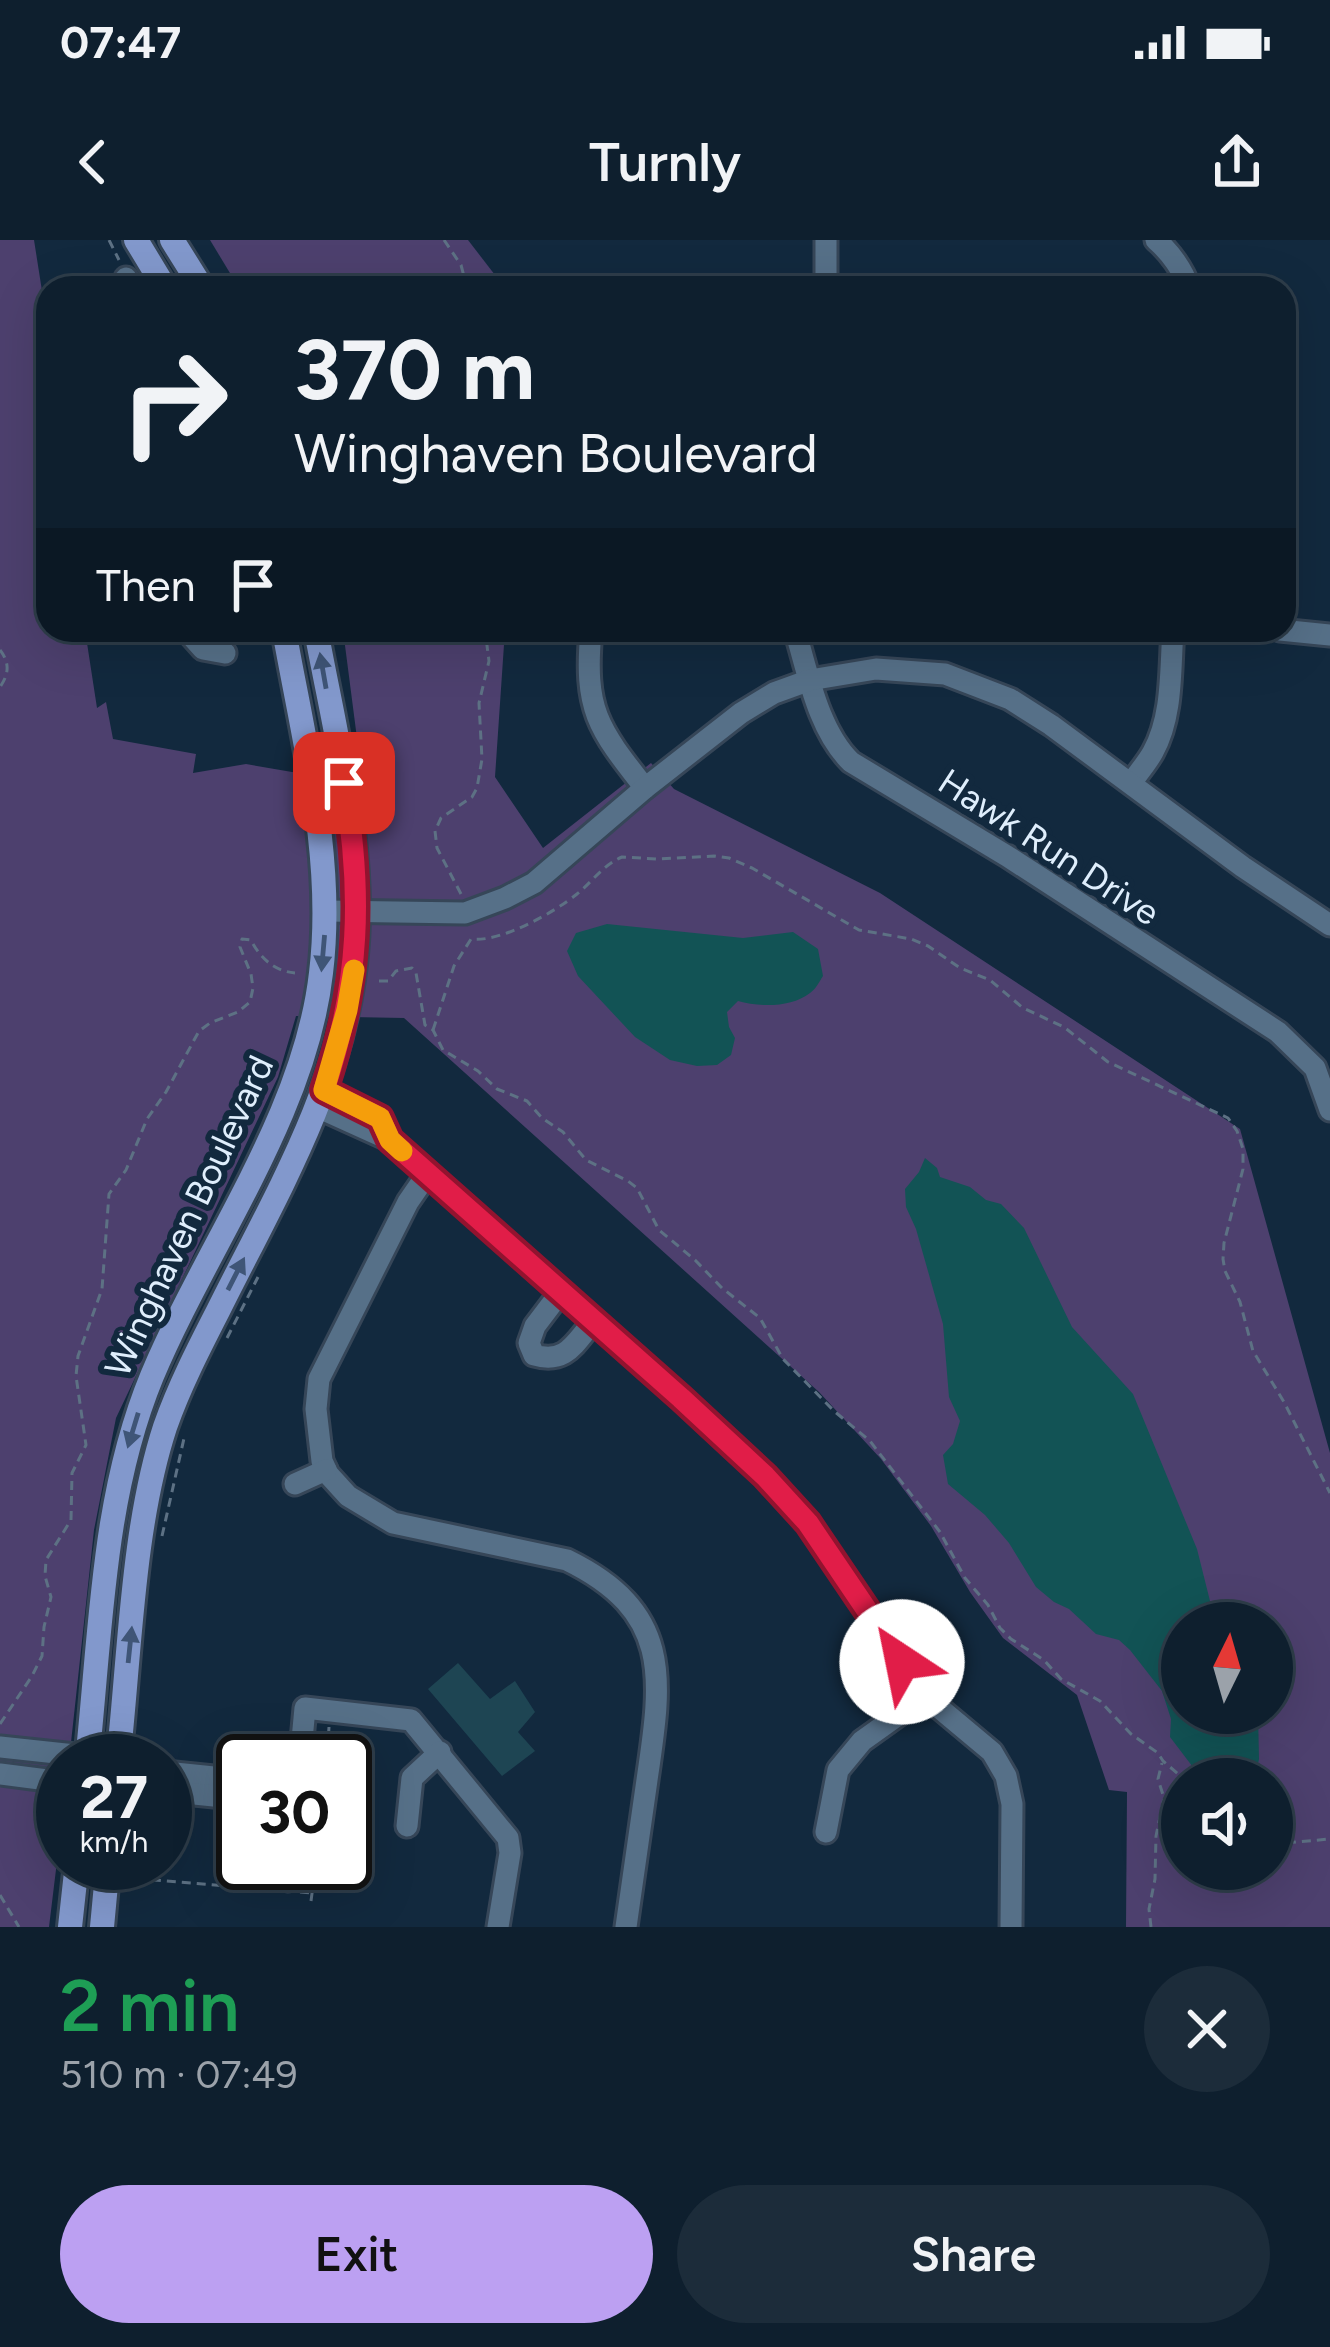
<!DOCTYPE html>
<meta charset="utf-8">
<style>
:root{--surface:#0e1f2e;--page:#1c2c3a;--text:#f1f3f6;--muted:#9ba2aa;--line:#2e3d4a;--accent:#bca0f2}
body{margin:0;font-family:Figtree,sans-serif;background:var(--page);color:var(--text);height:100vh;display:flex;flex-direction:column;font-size:45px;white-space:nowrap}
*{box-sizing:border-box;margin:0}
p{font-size:39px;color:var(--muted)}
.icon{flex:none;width:66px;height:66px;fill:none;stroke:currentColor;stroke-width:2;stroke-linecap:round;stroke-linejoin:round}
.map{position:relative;height:1687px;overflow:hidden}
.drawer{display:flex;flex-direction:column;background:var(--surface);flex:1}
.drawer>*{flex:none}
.guide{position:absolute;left:36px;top:36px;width:1260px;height:366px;border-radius:36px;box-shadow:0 12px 48px #0002,0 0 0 3px var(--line);background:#0e1f2e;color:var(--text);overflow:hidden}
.needle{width:78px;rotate:5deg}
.buttons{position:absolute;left:1161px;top:1362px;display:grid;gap:24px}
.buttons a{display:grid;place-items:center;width:132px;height:132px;border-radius:50%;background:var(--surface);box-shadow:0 12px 48px #0002,0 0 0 3px var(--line);font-size:60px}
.speed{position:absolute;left:36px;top:1494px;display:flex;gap:24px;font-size:60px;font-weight:700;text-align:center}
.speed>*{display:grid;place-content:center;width:156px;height:156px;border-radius:50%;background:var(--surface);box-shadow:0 12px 48px #0002,0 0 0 3px var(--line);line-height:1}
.speed small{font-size:30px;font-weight:400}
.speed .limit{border:6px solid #111;border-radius:18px;background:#fff;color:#111}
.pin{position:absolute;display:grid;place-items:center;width:102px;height:102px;color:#fff;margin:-51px;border-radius:24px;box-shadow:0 6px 18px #0006}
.me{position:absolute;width:132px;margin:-66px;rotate:326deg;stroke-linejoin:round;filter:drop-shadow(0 0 9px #0008)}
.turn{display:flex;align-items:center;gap:42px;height:252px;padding:0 60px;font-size:54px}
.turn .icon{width:156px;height:156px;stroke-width:2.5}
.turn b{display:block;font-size:84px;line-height:102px}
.then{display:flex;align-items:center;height:114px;padding:0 60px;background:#0003;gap:24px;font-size:45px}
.round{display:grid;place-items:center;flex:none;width:126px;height:126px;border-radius:63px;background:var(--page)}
.summary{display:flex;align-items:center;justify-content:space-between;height:204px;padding:0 60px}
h1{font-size:72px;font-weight:600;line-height:90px;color:#1e9e55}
.action{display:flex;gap:24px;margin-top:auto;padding:24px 60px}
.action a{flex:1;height:138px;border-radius:72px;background:var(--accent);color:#111;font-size:48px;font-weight:600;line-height:138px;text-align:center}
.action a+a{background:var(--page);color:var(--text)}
.status{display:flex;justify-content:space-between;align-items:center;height:84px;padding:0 60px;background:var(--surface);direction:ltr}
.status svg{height:33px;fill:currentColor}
header{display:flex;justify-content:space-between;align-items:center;height:156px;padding:0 60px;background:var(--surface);font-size:54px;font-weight:600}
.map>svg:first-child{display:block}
</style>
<div class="status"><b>07:47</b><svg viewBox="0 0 49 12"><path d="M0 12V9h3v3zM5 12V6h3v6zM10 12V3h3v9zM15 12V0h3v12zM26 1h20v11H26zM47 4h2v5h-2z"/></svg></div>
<header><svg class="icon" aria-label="back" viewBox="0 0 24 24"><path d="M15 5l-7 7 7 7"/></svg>Turnly<svg class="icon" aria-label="share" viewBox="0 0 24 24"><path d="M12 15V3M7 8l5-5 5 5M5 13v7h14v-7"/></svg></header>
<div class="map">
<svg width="1330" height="1687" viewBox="0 0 1330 1687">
<rect width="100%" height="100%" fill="#12293e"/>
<g fill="#4d406e" fill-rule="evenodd">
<path d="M0,0H34L48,89V390H85L97,468L106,462L113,499L196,514L193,533L246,524L292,532L362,537L343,390H505L495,537L543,608L651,523L674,549L880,653L1240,889L1330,1213V1687H1126L1127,1552L1109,1550L1077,1455L1003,1398L970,1352L931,1286L881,1219L819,1152L404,778L296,776L278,837L116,1178L94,1290L69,1521H63V1572L49,1687H0ZM1182,1383H1272V1473H1182ZM1182,1539H1272V1629H1182Z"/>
<polygon points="210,0 468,0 505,48 239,48"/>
</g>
<g fill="#125355">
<path d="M607,684L743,698L793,692L818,709L823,736C819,742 816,749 810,753C791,768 759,767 738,761L727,772L729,787L735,798L731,815L717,825L697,826L670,820L635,797L578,736L567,711L576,693Z"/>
<polygon points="925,918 937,928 940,937 970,947 986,960 1001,964 1024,988 1072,1087 1133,1154 1197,1309 1210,1361 1222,1383 1182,1383 1182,1473 1258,1473 1259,1519 1255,1539 1202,1539 1170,1497 1171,1479 1162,1451 1130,1410 1119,1400 1096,1394 1069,1369 1054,1362 1036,1347 1009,1303 985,1275 948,1244 943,1215 953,1204 960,1181 949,1157 943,1084 916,989 906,967 905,949 919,932"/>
</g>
<polygon fill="#1e4553" points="458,1423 490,1459 515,1441 535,1472 518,1492 535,1511 502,1536 428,1449"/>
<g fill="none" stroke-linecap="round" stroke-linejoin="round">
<defs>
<g id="minor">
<polyline points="826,0 826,48"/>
<path d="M1156,0C1170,12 1183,30 1189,48"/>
<polyline points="126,38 128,48"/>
<polyline points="186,390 203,409 225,413"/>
<path d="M591,390C584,470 597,487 645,548"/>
<path d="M795,390C808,433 818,490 851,522L1007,616L1278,792L1315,828L1330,870"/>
<polyline points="1280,390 1330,395"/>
<path d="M1131,543C1138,533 1147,523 1153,512C1173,476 1170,430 1173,390"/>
<polyline points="326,671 465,673 505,658 534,643 645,548 741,473 774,453 810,440 876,429 945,434 1010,459 1051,485 1243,627 1330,685"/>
<polyline points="324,850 380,879 390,900"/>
<polyline points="317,867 390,900 681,1158 765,1236 809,1283 925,1456 992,1512 1006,1536 1012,1564 1011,1687"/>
<path d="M428,933L408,962L319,1139L316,1169L322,1221L328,1234L348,1256L393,1283L567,1320C673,1372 662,1438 647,1540C640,1589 633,1638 626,1687"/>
<path d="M560,1053L535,1086L529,1103L534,1115C566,1124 574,1104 593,1082"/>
<polyline points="295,1244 326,1230"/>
<polyline points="0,1507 75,1515 102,1521"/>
<polyline points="300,1521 305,1468 411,1480 508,1598 510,1613 498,1687"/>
<polyline points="165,1532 243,1540"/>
<polyline points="0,1534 63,1542"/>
<polyline points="165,1551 243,1559"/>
<polyline points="407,1586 412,1538 440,1512"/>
<polyline points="826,1592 838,1530 862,1501 925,1456"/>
<polyline points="288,1640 289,1623"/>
</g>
<g id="major">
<polyline points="136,0 165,48"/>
<polyline points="172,0 202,48"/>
<path d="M87,1521C101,1392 102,1257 152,1136C207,1005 305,875 321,733C335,618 304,503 284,390"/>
<path d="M118,1521C130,1415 132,1288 165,1187C179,1147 199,1108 218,1071C273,960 340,850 354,724C367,613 336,499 316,390"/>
<polyline points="70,1687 77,1623"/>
<polyline points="102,1687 108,1623"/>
</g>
</defs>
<use href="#minor" stroke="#364658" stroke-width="27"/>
<use href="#major" stroke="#364658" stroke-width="30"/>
<g stroke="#5d7184" stroke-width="3" stroke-dasharray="9 6" stroke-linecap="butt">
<polyline points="109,0 119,20"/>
<polyline points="444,0 461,25 467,48"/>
<path d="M0,410C10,423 9,434 0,447"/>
<polyline points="461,654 437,608 435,591 441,578 472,557 477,548 482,519 479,463 489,421 485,390"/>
<polyline points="379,741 388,741 396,731 412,728 416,733 425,785 433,790 443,810 478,831 497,849 527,861 542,878 563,892 586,920 628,941 637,948 659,990 695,1020 722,1048 760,1078 783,1119 834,1171 870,1201 940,1292 965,1338 988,1365 1000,1388 1011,1399 1044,1420 1061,1439 1100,1461 1131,1494 1158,1513 1163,1521 1184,1539"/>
<path d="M433,790L454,726L471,699C500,703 555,672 577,654C593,641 603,625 622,617L658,619L714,616L729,618L752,628L859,690L911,699L928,706L960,728L990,740L1023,768L1064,787L1108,822L1228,878L1237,891L1243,909V929L1224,1003L1223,1019L1225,1031L1240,1062L1253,1111L1284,1162L1330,1253"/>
<polyline points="227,1098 258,1037"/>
<polyline points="162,1296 185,1194"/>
<path d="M0,1484L32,1436L42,1416L44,1387L51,1357L45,1336L46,1320L71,1280L72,1233L86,1205L76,1136L78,1116L102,1049L109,954L126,930L147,879L166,852L199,791L210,783L238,772L250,762L253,748L251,734L240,707L242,699L251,700C260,718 274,731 295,733"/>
<polyline points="327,1521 329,1487"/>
<polyline points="1166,1558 1182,1556"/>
<polyline points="1272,1604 1330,1599"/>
<polyline points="156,1623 154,1640 273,1650"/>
<polyline points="300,1652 313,1653"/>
<polyline points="0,1655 19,1687"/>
<polyline points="311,1661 316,1623"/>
<polyline points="1151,1687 1149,1669 1155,1639 1156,1596 1164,1558 1158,1539 1162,1523"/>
</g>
<use href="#minor" stroke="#567088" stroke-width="21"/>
<use href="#major" stroke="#8298cc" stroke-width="24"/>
</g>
<defs><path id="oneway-solid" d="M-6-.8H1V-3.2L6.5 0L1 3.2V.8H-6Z" transform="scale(3)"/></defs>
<g fill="#3f5577">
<use href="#oneway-solid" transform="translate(323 431) rotate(-100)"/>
<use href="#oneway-solid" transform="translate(323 713) rotate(95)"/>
<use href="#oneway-solid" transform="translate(236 1034) rotate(-63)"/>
<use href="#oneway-solid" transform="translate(133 1190) rotate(107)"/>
<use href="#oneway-solid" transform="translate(130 1405) rotate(-84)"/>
</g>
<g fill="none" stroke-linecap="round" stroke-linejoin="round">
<defs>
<path id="route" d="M344,543C363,652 360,744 324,850L380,878L390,900L681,1158L765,1236L808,1283L902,1422"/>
</defs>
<use href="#route" stroke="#92132f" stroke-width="30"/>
<use href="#route" stroke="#e11d48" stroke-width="21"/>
<polyline stroke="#f59e0b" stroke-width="21" points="354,730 347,770 324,850 380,878 390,900 402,911"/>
</g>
<g text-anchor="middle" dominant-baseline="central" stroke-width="12" stroke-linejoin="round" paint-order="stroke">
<g font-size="36" fill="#dfeefc" stroke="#12293e">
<text transform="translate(1049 607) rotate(33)">Hawk Run Drive</text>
<text transform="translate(189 976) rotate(-65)">Winghaven Boulevard</text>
</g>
</g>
</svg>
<div class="buttons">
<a><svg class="needle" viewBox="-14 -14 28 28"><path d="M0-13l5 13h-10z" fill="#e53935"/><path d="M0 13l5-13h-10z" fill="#9ba2aa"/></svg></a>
<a><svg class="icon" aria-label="sound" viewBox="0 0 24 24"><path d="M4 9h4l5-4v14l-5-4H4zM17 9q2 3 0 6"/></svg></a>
</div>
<div class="speed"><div>27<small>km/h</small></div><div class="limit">30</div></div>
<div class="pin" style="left:344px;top:543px;background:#d93025"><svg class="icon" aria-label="arrive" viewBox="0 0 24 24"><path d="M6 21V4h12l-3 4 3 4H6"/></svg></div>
<svg class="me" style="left:902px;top:1422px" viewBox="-20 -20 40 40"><circle r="19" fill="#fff"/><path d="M0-13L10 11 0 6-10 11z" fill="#e11d48"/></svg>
<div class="guide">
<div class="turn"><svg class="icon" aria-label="right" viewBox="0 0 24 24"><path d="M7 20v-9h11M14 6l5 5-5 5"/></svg><div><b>370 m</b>Winghaven Boulevard</div></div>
<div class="then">Then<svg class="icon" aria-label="arrive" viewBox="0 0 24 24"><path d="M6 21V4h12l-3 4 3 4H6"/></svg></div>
</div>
</div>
<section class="drawer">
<div class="summary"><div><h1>2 min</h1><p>510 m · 07:49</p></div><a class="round"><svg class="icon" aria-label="close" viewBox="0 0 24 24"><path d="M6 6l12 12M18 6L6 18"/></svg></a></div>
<div class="action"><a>Exit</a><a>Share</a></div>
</section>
